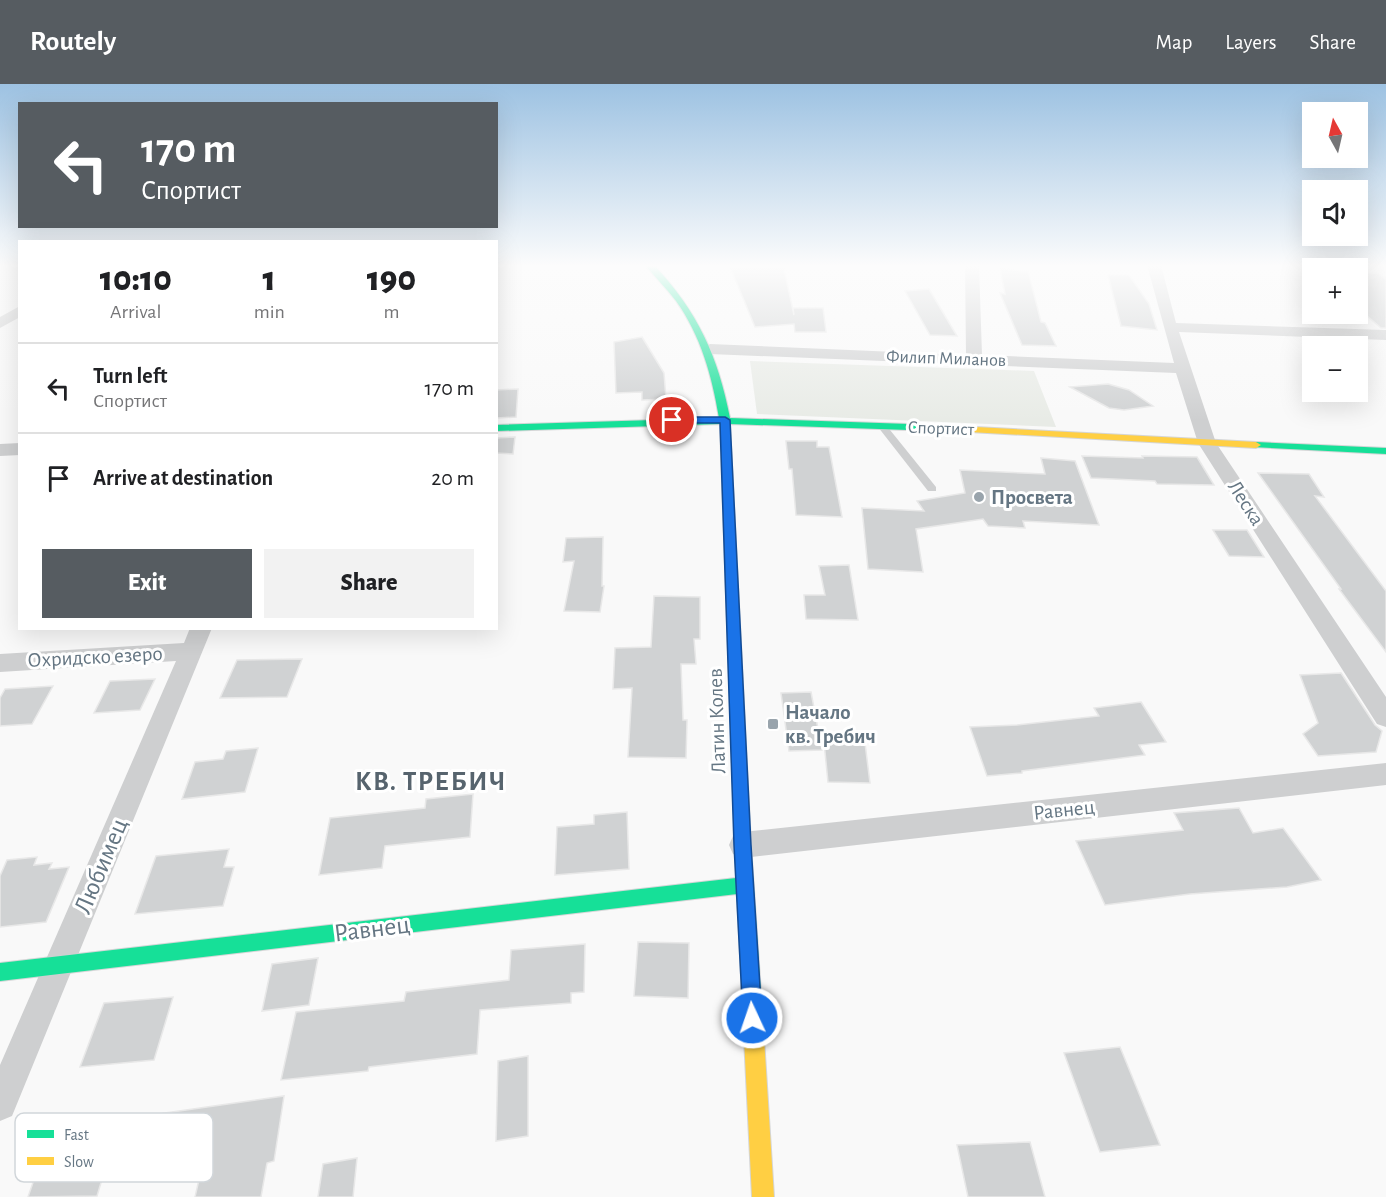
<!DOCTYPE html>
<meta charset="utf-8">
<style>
:root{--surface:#fff;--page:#f2f2f2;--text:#202124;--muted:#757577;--line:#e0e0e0;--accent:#565c61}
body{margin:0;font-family:"Alegreya Sans",sans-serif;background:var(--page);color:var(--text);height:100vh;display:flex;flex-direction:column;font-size:22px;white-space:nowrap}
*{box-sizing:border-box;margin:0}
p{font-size:20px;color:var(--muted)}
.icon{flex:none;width:33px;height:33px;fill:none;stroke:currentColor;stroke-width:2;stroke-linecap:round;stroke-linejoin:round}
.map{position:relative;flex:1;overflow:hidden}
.side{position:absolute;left:18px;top:156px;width:480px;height:390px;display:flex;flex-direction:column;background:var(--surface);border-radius:0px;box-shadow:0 6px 24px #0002}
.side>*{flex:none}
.hud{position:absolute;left:18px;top:18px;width:480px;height:126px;border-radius:0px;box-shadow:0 6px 24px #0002;background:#565c61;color:#fff;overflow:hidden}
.needle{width:39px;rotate:352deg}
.buttons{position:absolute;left:1302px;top:18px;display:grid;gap:12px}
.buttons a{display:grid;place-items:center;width:66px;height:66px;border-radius:0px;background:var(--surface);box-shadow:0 6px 24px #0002;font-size:30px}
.pin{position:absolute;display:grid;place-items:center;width:51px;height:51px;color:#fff;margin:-26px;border:3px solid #fff;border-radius:50%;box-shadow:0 2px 6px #0007}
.me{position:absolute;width:66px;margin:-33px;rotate:357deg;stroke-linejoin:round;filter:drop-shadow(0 0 4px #0008)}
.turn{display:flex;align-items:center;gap:21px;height:126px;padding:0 24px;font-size:27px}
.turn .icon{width:78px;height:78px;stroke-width:2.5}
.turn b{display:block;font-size:42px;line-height:51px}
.eta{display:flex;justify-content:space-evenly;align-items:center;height:102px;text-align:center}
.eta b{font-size:36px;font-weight:800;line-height:42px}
.cta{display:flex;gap:12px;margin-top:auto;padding:12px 24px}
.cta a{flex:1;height:69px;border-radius:0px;background:var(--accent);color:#fff;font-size:24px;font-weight:800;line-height:69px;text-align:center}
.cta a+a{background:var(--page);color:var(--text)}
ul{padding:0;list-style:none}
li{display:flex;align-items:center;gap:18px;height:90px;padding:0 24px;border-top:2px solid var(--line)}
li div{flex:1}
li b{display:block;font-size:22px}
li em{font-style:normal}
header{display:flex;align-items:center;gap:36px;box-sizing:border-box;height:84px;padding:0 30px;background:var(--accent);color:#fff}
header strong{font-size:28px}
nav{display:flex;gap:33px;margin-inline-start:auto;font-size:21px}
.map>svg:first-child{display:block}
</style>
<header>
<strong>Routely</strong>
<nav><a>Map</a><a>Layers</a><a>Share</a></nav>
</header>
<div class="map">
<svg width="1386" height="1113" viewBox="0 0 1386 1113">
<rect width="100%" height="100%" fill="#f9f9f9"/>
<polygon fill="#e8ebe6" points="750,277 1034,287 1056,343 757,330"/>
<g fill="#d0d2d3" stroke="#e8e8e8" stroke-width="1.5">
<polygon points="731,185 784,185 794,231 793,224 823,224 826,248 795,248 794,240 755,243"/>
<polygon points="1000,185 1028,187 1041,238 1045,239 1056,262 1022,261 1000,209 1005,210"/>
<polygon points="1358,189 1377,189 1386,195 1386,244 1381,244 1358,224"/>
<polygon points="1108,191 1129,191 1149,220 1157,246 1121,242"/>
<polygon points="929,205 957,252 930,251 905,207"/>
<polygon points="642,253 664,289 666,315 642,316 642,308 616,309 614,258"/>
<polygon points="1108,300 1129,306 1153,322 1124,326 1109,324 1070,303"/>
<polygon points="518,305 516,333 496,334 496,306"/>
<polygon points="515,353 513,370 496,369 496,354"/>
<polygon points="786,357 817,357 817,363 829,363 842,433 796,431 792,385 789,385"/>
<polygon points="1082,372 1143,374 1142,372 1197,373 1214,401 1157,400 1155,397 1091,394"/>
<polygon points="1041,374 1075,377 1099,441 1023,437 1025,444 988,442 983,435 916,445 923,488 868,485 862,424 924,427 917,417 965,409 960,386 1045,390"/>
<polygon points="1258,389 1309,390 1324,413 1315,412 1386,507 1386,568 1339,505 1341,505"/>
<polygon points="1213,446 1247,446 1264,473 1229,472"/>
<polygon points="603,453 602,502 604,502 600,528 564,527 574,477 563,478 566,454"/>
<polygon points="849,481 858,536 806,535 804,511 825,511 819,482"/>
<polygon points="654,512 700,513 700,555 694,555 696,580 681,580 683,636 687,636 686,674 628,673 632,604 613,605 615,564 651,563"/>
<polygon points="302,575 287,613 220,614 237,576"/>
<polygon points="1341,589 1375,641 1382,647 1376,668 1318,672 1303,650 1318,639 1300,591"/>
<polygon points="155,595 140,626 94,629 110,597"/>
<polygon points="53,602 32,640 0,642 0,614 5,605"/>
<polygon points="811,608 822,666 789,667 781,609"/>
<polygon points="1141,618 1166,658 1139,661 1145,671 1022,687 1022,689 987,692 970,643 1017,641 1099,632 1094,624"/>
<polygon points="824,658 865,659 870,699 828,698"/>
<polygon points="258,664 245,708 182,715 195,678 223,675 226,667"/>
<polygon points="473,710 470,753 385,762 382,784 319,791 330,734 425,724 426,715"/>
<polygon points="1239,724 1253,749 1283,744 1321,796 1287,803 1190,810 1105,821 1076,757 1183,746 1174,729"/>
<polygon points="627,728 629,785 555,791 557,743 594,740 594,731"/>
<polygon points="229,765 224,783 234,783 223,822 135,830 156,772"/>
<polygon points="37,773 34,781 52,779 49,785 69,783 46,838 0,843 0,792 7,776"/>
<polygon points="638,858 689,859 688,914 634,912"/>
<polygon points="585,860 584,908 571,909 571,919 480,926 477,970 369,983 368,987 281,996 296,928 404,917 406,908 509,896 511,866"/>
<polygon points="318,874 309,921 262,927 272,880"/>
<polygon points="173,913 154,976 80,983 104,919"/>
<polygon points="1120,963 1160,1061 1100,1068 1064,969"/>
<polygon points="528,972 528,1052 496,1057 498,977"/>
<polygon points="284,1012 274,1077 267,1079 261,1113 195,1113 210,1048 122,1061 130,1034"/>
<polygon points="118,1042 97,1112 28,1113 49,1052"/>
<polygon points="1030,1058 1045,1113 968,1113 957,1061"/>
<polygon points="357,1074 353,1113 318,1113 323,1080"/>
</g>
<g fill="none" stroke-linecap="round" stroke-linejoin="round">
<defs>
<g id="fast">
<path d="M645,181H654C698,228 718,272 730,334L938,341L943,344L938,347L730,340L751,761L764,954L761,961L754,964L747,961L744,954L737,810L0,897V879L736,794L720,340L496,347V341L719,334C712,292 701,252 676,217C666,204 655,193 645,181Z"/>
<polygon points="1256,358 1386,364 1386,370 1252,363 1252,359"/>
</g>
<g id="slow">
<polygon points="938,341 1256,358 1261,361 1256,364 934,346 934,342"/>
<polygon points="754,944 761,947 764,954 774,1113 752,1113 744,954 747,947"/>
</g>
</defs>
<use href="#fast" stroke="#d5d6d7" stroke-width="2"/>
<use href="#slow" stroke="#d5d6d7" stroke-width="2"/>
<polygon fill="#cecfd0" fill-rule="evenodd" points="883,340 886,341 936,403 936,407 928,407 878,343"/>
<g fill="#cecfd0" fill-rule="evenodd">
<polygon points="965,181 979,181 982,271 1174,279 1147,181 1161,181 1176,239 1386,246 1386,256 1179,248 1216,359 1386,613 1386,643 1377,640 1198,359 1176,289 710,270 702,265 710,260 966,271"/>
<polygon points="20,222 20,233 0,244 0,233"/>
<polygon points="20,359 20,371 0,372 0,360"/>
<polygon points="190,544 212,544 12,1032 0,1037 0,981 176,577 0,588 0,570 184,559"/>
<polygon points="1386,679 1386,701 743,774 733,770 729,761 733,752 743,748"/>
</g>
<use href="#fast" fill="#16e098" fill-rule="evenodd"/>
<use href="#slow" fill="#ffcf43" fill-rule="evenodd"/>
</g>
<linearGradient id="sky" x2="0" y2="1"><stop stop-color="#9dc2e2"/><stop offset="0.54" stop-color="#fcfcfc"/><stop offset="1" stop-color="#fcfcfc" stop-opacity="0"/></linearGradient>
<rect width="1386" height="337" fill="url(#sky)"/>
<polygon fill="#1a73e8" stroke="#114b97" stroke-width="1.5" points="725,333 730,336 751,761 762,934 759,941 752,944 746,941 743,934 734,761 720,339 672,339 667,336 672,333"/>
<g fill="#99a4ac" stroke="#fff" stroke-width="2">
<circle cx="979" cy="413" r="6"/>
<rect x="767" y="634" width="12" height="12" rx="3"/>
</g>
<g text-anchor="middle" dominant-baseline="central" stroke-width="6" stroke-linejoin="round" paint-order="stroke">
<g font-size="18" fill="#657683" stroke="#fff">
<text transform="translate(946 275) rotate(2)">Филип Миланов</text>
<text transform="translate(941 345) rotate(2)">Спортист</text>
</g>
<g font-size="21" font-weight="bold" fill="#657683" stroke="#fff" text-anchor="start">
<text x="991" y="413">Просвета</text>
<text x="785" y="628">Начало<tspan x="785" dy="24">кв. Требич</tspan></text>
</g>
<g font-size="21" fill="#657683" stroke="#fff">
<text transform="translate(1246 419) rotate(57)">Леска</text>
<text transform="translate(95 573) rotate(-3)">Охридско езеро</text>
<text transform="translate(717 637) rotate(-92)">Латин Колев</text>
<text transform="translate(1064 726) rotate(-6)">Равнец</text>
</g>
<g font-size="26" fill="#657683" stroke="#fff">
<text transform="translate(101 782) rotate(-67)">Любимец</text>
<text transform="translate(372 845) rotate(-7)">Равнец</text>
</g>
<g font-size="27" font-weight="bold" letter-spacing="1.5" fill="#57646e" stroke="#fff">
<text x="431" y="697">КВ. ТРЕБИЧ</text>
</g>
</g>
<rect x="15" y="1029" width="198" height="69" rx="9" fill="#fff" stroke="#d1d6da" stroke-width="1.5"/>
<rect x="27" y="1046" width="27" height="8" fill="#16e098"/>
<rect x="27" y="1073" width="27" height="8" fill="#ffcf43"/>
<g font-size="16" fill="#657683">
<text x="64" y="1056">Fast</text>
<text x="64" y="1083">Slow</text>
</g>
</svg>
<div class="buttons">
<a><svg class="needle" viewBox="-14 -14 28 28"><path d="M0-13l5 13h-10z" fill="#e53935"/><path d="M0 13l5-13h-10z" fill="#757577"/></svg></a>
<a><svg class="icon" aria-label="sound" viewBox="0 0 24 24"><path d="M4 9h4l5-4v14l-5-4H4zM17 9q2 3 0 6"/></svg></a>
<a>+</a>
<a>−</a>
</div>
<div class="pin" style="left:672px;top:336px;background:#d93025"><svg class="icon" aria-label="arrive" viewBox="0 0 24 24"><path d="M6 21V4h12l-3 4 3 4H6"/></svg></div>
<svg class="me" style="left:752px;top:934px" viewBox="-20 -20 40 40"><circle r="17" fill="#1a73e8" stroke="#fff" stroke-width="3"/><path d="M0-11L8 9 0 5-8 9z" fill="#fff"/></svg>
<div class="hud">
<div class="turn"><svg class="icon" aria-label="left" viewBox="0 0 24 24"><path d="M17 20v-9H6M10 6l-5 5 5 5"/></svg><div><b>170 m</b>Спортист</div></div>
</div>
<section class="side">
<div class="eta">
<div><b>10:10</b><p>Arrival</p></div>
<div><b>1</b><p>min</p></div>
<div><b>190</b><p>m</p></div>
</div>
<ul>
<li><svg class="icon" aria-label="left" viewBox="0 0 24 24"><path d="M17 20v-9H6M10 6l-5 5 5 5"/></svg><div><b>Turn left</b><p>Спортист</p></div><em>170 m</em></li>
<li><svg class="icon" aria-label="arrive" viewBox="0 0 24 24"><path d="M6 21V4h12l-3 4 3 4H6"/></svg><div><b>Arrive at destination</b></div><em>20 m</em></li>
</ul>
<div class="cta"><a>Exit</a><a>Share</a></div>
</section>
</div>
